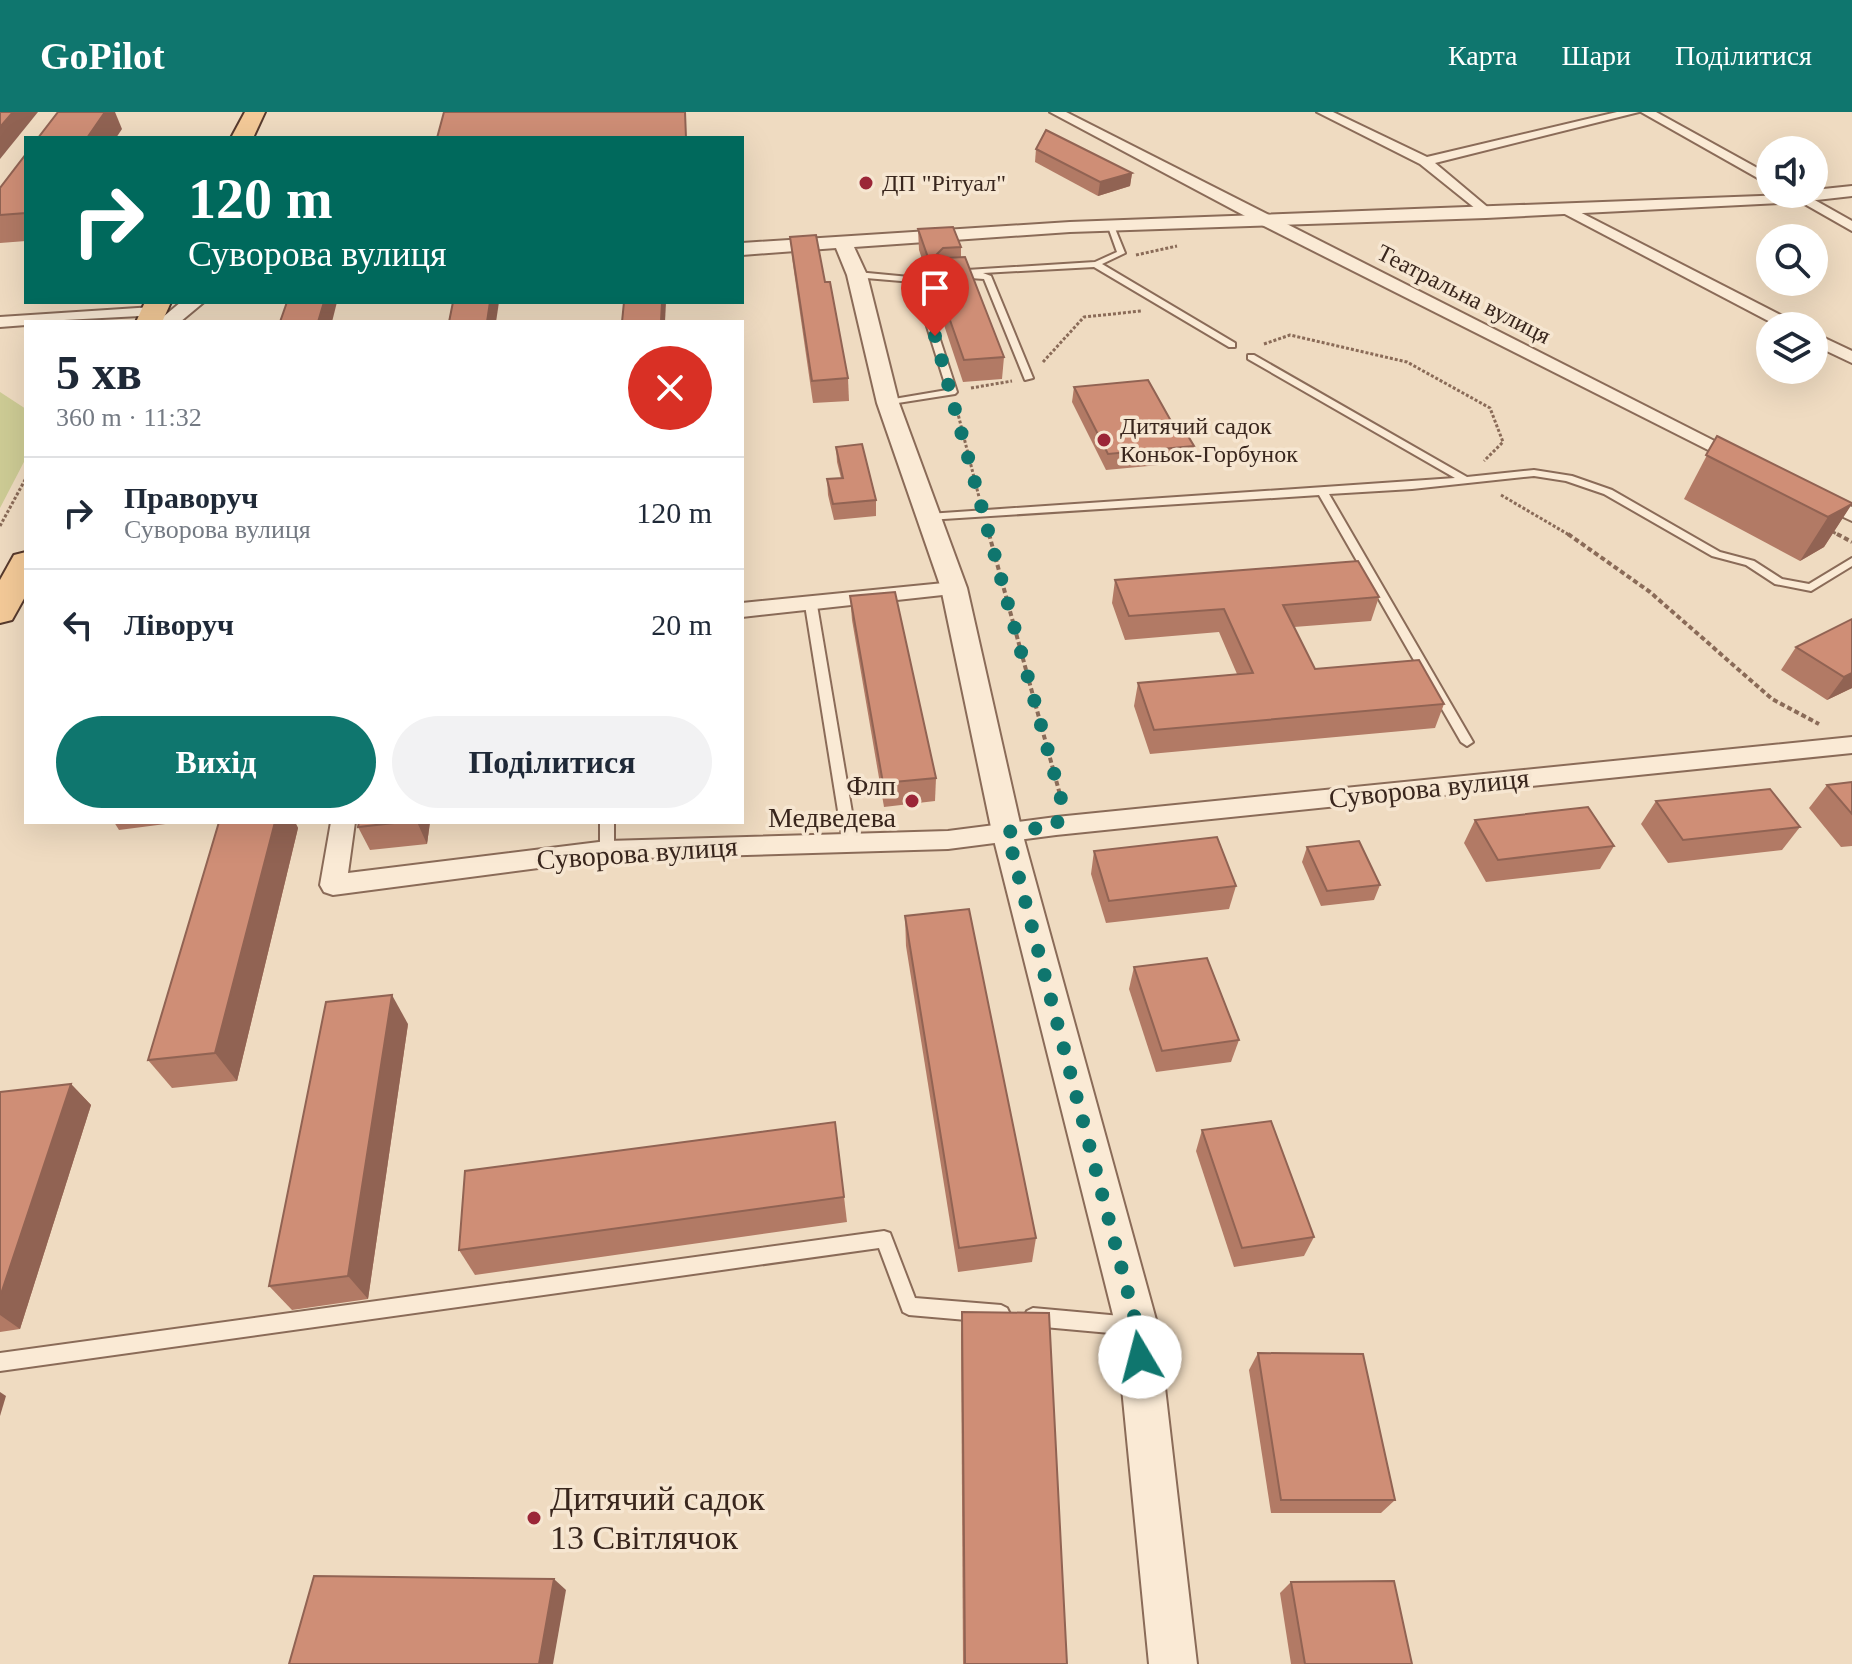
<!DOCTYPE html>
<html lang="uk">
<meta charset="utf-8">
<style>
:root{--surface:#fff;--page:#f2f2f3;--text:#1f2937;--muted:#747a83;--line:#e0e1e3;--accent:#0f766e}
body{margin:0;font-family:"Times New Roman",serif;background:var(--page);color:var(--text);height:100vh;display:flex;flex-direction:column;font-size:30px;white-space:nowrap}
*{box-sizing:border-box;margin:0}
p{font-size:26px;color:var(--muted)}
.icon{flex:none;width:44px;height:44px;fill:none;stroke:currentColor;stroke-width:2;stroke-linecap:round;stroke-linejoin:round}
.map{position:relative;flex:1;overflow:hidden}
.panel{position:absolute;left:24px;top:208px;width:720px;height:504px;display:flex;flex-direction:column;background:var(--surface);border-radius:0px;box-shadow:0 8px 32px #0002}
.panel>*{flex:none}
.banner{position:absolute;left:24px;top:24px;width:720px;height:168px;border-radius:0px;box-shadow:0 8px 32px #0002;background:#00695c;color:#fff;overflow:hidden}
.buttons{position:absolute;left:1756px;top:24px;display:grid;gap:16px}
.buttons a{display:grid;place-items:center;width:72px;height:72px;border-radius:50%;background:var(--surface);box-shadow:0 8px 32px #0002;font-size:40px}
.pin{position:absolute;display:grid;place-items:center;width:68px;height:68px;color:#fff;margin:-82px -34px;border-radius:50% 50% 50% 0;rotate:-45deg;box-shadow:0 0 8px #0007}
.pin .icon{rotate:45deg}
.me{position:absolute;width:88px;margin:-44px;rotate:352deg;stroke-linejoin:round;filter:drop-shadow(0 0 6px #0008)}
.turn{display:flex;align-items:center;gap:28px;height:168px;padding:0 32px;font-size:36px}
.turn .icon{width:104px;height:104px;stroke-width:2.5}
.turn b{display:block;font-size:56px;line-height:68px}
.round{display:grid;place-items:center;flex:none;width:84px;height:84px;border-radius:42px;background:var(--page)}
.summary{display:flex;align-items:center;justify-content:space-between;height:136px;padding:0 32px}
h1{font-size:48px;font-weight:800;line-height:60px}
.primary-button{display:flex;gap:16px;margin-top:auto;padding:16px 32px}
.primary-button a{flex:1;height:92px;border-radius:48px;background:var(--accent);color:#fff;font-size:32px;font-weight:800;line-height:92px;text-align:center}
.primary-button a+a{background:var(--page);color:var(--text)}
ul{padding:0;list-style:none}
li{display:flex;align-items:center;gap:24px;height:112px;padding:0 32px;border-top:2px solid var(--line)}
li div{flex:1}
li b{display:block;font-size:30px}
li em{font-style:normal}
header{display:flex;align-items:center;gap:48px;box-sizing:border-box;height:112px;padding:0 40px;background:var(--accent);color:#fff}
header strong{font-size:38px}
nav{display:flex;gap:44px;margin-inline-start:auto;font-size:28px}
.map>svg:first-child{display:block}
</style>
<header>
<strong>GoPilot</strong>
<nav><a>Карта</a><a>Шари</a><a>Поділитися</a></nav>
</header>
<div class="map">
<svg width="1852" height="1552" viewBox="0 0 1852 1552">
<rect width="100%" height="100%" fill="#efdbc1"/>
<polygon fill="#cecc95" points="0,280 26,297 26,346 0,396"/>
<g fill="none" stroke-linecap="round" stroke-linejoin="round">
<defs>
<g id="service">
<polygon points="1107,112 1114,114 1125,141 1102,152 1235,231 1235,235 1229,235 1094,155 983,161 991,164 1033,266 1025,268 984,167 970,166 970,162 951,163 947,161 951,159 1095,150 1117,140"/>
<polygon points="857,160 920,166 957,280 955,282 885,293 883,291 888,288 947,278 913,170 854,165 854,161"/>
<polygon points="1248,243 1254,243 1467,365 1534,358 1572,364 1612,378 1720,440 1754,449 1782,467 1809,472 1852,446 1852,454 1811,479 1775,472 1746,453 1712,444 1604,382 1566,369 1534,364 1412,377 1329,382 1473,630 1467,634 1461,630 1319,383 928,408 923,405 928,402 1455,366 1248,247"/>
<polygon points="811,489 817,493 857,730 850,735 843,730 805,493"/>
<polygon points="600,710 614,710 614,738 607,743 600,738"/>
<polygon points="884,1119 890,1121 915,1186 1001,1193 1007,1196 1010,1202 1007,1208 1001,1211 909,1203 903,1200 879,1136 0,1259 0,1241"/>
<polygon points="1033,1196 1132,1205 1138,1208 1141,1214 1138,1220 1132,1223 1033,1214 1027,1211 1024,1205 1027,1199"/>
</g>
<g id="minor">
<polygon points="1050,0 1066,0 1750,347 1748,351 1734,351 1262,113"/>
<polygon points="1317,0 1333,0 1427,45 1617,0 1639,0 1435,51 1491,98 1493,101 1486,105 1420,52"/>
<polygon points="1641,0 1656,0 1770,63 1770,73"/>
<polygon points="1787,82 1804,82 1852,109 1852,119"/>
<polygon points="1566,93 1796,211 1798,214 1778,214 1561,100 1561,94"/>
<polygon points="153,195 159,197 159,203 26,210 26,213 0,215 0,205"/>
<polygon points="1814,221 1852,239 1852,251 1814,233"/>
<polygon points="1816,379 1852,395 1852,409 1809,389 1806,385 1809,381"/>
<polygon points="954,470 964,476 961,481 742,505 742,491"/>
<polygon points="1852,625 1852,641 1056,723 948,737 607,747 333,783 324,780 320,773 331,710 355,710 348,761 607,729 948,719 1056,705"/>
</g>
<g id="tertiary">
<polygon points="1852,74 1852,84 1799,90 1486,106 1070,120 854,135 867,163 899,291 967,476 1022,720 1158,1215 1197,1552 1149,1552 1116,1215 992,720 941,476 877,291 847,163 836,136 742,143 742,131 1070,110 1814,82 1814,78"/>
<polygon points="181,190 204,190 180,210 157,210"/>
</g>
<g id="primary">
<polygon points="245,0 265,0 253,26 231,26"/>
<polygon points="145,190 171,190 162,210 136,210"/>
<polygon points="26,440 26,483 12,508 0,511 0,468 14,443"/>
</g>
</defs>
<use href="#service" stroke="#8a6b58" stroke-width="4"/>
<use href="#minor" stroke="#8a6b58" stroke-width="4"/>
<use href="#tertiary" stroke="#8a6b58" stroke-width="4"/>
<use href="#primary" stroke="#573a2d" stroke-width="4"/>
<g stroke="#8a6b58" stroke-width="3" stroke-dasharray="3 2" stroke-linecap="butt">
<polyline points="1136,143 1177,134"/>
<polyline points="1264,232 1290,223 1407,250 1490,296 1503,330 1484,349"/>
<polyline points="1043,250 1084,205 1141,199"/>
<polyline points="971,276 1012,269"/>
<polyline points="956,294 979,385"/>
<polyline points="1501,383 1571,424"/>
<polyline points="0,414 26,366"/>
<polyline points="988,418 990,424"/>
<polyline points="1833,420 1841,424"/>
</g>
<g stroke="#8a6b58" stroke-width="4" stroke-dasharray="5 3" stroke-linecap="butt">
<polyline points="989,422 1062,690"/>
<polyline points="1568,422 1650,480 1772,587 1819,612"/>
<polyline points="1837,422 1852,430"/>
</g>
<use href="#service" fill="#faead5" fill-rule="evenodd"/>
<use href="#minor" fill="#faead5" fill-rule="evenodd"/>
<use href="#tertiary" fill="#faead5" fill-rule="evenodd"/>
<use href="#primary" fill="#f4ca98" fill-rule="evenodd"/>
</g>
<g fill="#b27a65">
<polygon points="1036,37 1132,61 1130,74 1098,84 1035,50"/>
<polygon points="26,42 26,129 0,131 0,76"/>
<polygon points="918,117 961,135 961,145 1004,245 1002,267 963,270 919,138"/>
<polygon points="790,125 825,170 848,266 849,289 813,291 792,146"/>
<polygon points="1074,275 1171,309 1194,334 1191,350 1106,358 1072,290"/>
<polygon points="1717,324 1852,391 1824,435 1800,449 1684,387"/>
<polygon points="836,335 876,388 876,404 834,408 828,383 827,367 841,366 837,350"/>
<polygon points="1115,468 1379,485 1371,509 1294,515 1315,557 1444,592 1435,616 1150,642 1134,594 1138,571 1237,562 1219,520 1125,528 1112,491"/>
<polygon points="850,484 936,666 935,689 884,695 852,508"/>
<polygon points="1852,507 1852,576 1827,588 1781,558 1796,535"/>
<polygon points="1852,670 1852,734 1841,735 1809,696 1827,673"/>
<polygon points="1656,689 1800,715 1782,738 1668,751 1641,712"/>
<polygon points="1475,708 1614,734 1600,757 1486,770 1464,731"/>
<polygon points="114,710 181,710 119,718"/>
<polygon points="219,710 295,710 298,716 237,969 172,976 148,948"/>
<polygon points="359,710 430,710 427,732 370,738 358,715"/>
<polygon points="1307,735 1380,773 1374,788 1321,794 1302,750"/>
<polygon points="1094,739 1236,774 1229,797 1106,811 1091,762"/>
<polygon points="905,804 1036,1126 1032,1150 958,1160 906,834"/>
<polygon points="1134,855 1239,928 1231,950 1156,960 1129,877"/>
<polygon points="408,912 368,1187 292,1198 269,1174"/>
<polygon points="71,972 91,993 20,1217 0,1220 0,980"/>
<polygon points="835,1010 847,1110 475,1163 459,1138"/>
<polygon points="1202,1018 1314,1125 1304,1144 1234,1155 1196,1039"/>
<polygon points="962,1200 1067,1552 963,1552 961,1223"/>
<polygon points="1258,1241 1395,1388 1381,1401 1271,1401 1249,1258"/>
<polygon points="1291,1470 1412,1552 1291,1552 1280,1481"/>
</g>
<g fill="#916353">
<polygon points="13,0 38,0 0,47 0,15"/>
<polygon points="105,0 115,0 122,17 116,26 87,26"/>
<polygon points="1132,61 1130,74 1098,84 1100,70"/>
<polygon points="324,190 337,190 332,210 318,210"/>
<polygon points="490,190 499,190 496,210 487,210"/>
<polygon points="662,190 666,190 665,210 661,210"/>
<polygon points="1852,392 1824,435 1800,449 1828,405"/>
<polygon points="1852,561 1852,576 1827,588 1844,565"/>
<polygon points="275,710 295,710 298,716 237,969 215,941"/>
<polygon points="417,710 430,710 427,732"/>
<polygon points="392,883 408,912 368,1187 348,1164"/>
<polygon points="71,972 91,993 20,1217 0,1203 0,1185"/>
<polygon points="0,1280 6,1284 0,1304"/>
<polygon points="554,1467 566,1478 553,1552 539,1552"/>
</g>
<g fill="#cf8e76" stroke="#916353" stroke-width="2">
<polygon points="0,0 13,0 0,15"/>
<polygon points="58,0 105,0 87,26 38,26"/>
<polygon points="444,0 685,0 686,26 437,26"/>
<polygon points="1046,18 1132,61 1100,70 1036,37"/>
<polygon points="26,42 26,101 0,103 0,76"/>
<polygon points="953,115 961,135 943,136 937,142 944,146 965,145 1004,245 964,248 918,117"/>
<polygon points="816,123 825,170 830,170 848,266 812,269 790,125"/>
<polygon points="287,190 324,190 318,210 280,210"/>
<polygon points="453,190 490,190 487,210 449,210"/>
<polygon points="624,190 662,190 661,210 622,210"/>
<polygon points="1148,268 1171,309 1179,309 1194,334 1108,342 1074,275"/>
<polygon points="1717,324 1852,391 1852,392 1828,405 1706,343"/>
<polygon points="862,332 876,388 833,392 827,367 843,366 836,335"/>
<polygon points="1358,449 1379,485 1283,493 1315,557 1419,548 1444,592 1154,618 1138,571 1253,561 1224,497 1129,504 1115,468"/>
<polygon points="895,480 936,666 883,671 850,484"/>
<polygon points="1852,507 1852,561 1844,565 1796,535"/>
<polygon points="1852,670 1852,702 1827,673"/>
<polygon points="1770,677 1800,715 1683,728 1656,689"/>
<polygon points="1588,695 1614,734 1498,748 1475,708"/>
<polygon points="219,710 275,710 215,941 148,948"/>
<polygon points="359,710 403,710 358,715"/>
<polygon points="1217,725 1236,774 1109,789 1094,739"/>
<polygon points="1359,729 1380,773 1327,779 1307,735"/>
<polygon points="969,797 1036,1126 959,1136 905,804"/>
<polygon points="1207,846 1239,928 1162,939 1134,855"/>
<polygon points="392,883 348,1164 269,1174 326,890"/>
<polygon points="71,972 0,1185 0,980"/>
<polygon points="1271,1009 1314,1125 1242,1136 1202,1018"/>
<polygon points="835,1010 844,1085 459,1138 465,1059"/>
<polygon points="962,1200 1049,1201 1067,1552 965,1552"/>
<polygon points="1258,1241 1363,1242 1395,1388 1281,1388"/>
<polygon points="314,1464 554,1467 539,1552 289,1552"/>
<polygon points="1394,1469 1412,1552 1305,1552 1291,1470"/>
</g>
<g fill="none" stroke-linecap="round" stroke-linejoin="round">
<polyline stroke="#0f766e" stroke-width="14" stroke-dasharray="0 25.2" points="935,224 1063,694 1056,714 1007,720 1137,1215 1140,1245"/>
</g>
<g fill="#9b2637" stroke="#f6e6d1" stroke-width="3">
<circle cx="866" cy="71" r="8"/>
<circle cx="1104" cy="328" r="8"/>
<circle cx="912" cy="689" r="8"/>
<circle cx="534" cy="1406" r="8"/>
</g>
<g text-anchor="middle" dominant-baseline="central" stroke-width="7" stroke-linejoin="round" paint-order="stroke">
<g font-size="24" fill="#39261d" stroke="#f6e6d1" text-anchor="start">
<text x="882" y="71">ДП "Рітуал"</text>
<text x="1120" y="314">Дитячий садок<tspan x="1120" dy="28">Коньок-Горбунок</tspan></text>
</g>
<g font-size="24" fill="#39261d" stroke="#f6e6d1">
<text transform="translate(1464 182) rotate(27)">Театральна вулиця</text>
</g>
<g font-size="28" fill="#39261d" stroke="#f6e6d1" text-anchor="end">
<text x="896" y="673">Флп<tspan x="896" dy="32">Медведева</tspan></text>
</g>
<g font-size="28" fill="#39261d" stroke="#f6e6d1">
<text transform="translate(1429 676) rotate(-6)">Суворова вулиця</text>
<text transform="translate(637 741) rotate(-4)">Суворова вулиця</text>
</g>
<g font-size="34" fill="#39261d" stroke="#f6e6d1" text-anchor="start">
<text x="550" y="1386">Дитячий садок<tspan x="550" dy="39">13 Світлячок</tspan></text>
</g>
</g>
</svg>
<div class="buttons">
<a><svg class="icon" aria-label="sound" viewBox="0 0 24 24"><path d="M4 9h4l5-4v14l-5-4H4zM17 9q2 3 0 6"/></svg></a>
<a><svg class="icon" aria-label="search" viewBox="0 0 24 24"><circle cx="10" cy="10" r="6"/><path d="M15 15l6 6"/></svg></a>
<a><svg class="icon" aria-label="layers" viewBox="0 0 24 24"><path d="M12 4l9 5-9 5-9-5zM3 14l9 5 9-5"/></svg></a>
</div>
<div class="pin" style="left:935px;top:224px;background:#d93025"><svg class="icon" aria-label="arrive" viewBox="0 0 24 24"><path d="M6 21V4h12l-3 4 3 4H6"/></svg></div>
<svg class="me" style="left:1140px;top:1245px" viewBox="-20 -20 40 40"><circle r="19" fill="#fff"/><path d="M0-13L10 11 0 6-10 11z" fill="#0f766e"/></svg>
<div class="banner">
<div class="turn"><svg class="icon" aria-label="right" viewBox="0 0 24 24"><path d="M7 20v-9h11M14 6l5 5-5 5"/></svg><div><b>120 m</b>Суворова вулиця</div></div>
</div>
<section class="panel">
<div class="summary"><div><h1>5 хв</h1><p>360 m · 11:32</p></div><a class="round" style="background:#d93025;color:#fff"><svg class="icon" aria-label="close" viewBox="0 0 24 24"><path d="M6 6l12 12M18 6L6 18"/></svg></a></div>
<ul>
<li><svg class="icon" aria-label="right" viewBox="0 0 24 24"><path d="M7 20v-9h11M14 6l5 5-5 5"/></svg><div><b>Праворуч</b><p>Суворова вулиця</p></div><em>120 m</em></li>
<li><svg class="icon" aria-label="left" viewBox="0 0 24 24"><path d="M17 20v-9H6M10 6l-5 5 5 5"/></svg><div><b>Ліворуч</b></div><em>20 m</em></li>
</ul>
<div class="primary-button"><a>Вихід</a><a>Поділитися</a></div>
</section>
</div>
